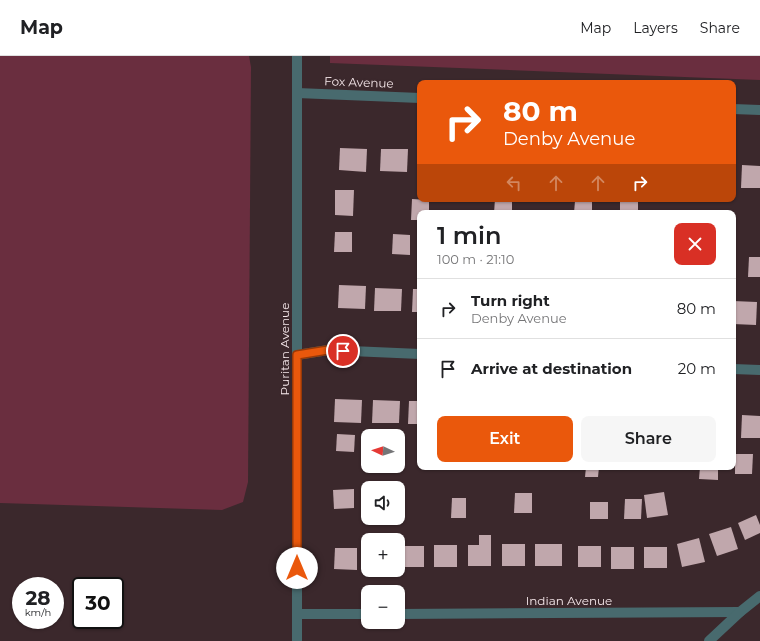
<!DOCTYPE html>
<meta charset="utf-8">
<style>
:root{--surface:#fff;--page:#f6f6f6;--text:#202124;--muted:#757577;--line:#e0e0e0;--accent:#ea580c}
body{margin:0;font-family:Montserrat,sans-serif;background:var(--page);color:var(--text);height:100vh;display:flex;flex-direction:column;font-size:15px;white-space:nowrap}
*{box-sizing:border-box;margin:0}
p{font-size:13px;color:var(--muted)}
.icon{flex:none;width:22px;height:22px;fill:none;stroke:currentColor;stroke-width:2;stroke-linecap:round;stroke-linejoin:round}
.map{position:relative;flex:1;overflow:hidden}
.sheet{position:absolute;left:417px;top:154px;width:319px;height:260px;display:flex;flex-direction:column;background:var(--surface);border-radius:8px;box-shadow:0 1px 3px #0004}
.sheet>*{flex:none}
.top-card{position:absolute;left:417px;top:24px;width:319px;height:122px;border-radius:8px;box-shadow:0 1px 3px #0004;background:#ea580c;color:#fff;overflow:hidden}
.needle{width:26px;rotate:274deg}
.buttons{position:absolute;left:361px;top:373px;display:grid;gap:8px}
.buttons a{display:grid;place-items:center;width:44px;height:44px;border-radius:8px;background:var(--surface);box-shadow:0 1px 3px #0004;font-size:20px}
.speed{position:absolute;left:12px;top:521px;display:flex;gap:8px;font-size:20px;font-weight:700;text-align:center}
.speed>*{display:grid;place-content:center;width:52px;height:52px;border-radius:50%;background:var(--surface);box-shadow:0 1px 3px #0004;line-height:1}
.speed small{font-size:10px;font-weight:400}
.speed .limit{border:2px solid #111;border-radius:6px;background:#fff;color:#111}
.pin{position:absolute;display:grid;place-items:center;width:34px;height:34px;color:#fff;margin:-17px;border:2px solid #fff;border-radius:50%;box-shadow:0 1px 4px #0007}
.me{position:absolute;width:44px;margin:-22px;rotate:0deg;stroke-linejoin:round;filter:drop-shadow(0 0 3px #0008)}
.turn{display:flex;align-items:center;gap:14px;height:84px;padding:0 20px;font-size:18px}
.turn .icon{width:52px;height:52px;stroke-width:2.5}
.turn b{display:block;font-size:28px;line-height:34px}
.lanes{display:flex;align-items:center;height:38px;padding:0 20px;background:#0003;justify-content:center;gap:20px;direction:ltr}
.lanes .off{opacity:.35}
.round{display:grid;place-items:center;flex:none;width:42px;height:42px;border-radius:8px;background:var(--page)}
.head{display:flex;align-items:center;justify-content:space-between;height:68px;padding:0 20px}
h1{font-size:24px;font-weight:600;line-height:30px}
.button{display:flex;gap:8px;margin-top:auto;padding:8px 20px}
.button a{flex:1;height:46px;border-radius:8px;background:var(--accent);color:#fff;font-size:16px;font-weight:600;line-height:46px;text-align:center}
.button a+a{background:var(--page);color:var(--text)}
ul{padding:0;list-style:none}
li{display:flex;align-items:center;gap:12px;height:60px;padding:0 20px;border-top:1px solid var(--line)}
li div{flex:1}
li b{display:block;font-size:15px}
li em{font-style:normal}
header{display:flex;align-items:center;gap:24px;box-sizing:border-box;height:56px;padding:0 20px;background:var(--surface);border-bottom:1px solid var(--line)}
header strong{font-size:19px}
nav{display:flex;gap:22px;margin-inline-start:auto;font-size:14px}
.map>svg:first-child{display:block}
</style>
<header>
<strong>Map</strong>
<nav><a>Map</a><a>Layers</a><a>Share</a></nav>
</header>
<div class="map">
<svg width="760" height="585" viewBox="0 0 760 585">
<rect width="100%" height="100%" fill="#3b282c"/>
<g fill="#6a2e3f">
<polygon points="0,0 249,0 251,11 248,426 243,446 222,454 0,447"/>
<polygon points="330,0 760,0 760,24 330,7"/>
</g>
<g fill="#c0a7ac">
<polygon points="340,92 367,93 366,116 339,114"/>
<polygon points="381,93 408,93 407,116 380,115"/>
<polygon points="742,109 760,110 760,132 741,132"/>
<polygon points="335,134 354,134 353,160 335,159"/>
<polygon points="412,143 429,144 429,157 420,157 420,164 411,164"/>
<polygon points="495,143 512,143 512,157 494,157"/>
<polygon points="575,145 592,145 592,157 574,157"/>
<polygon points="620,145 638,146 638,157 620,157"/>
<polygon points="335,176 352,176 352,196 334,196"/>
<polygon points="393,178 410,179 410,199 392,198"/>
<polygon points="749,201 760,201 760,221 748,221"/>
<polygon points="339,229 366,230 365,253 338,252"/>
<polygon points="375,232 402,233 401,255 374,255"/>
<polygon points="413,233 420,233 420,256 412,256"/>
<polygon points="733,245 757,246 756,269 733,268"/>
<polygon points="335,343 362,344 361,367 334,366"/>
<polygon points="373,344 400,345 399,367 372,367"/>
<polygon points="409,345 420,345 420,368 408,368"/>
<polygon points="742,359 760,360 760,382 741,382"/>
<polygon points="337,378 355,379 354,396 336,395"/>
<polygon points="735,398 753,398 752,418 735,418"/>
<polygon points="586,411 599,411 598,421 585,421"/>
<rect x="624" y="411" width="18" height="2"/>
<polygon points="700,411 718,411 718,424 699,423"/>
<polygon points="354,433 354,452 334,453 333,434"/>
<polygon points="664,436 668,459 647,462 644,439"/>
<polygon points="515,437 532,437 532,457 514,457"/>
<polygon points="452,442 466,442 466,462 451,462"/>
<polygon points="625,443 642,443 641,463 624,463"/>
<rect x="590" y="446" width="18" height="17"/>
<polygon points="756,459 760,469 760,477 745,484 738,467"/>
<rect x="380" y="462" width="18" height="5"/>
<polygon points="731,471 738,493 717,500 709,478"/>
<polygon points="479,479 491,479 491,510 468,510 468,489 479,489"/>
<polygon points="699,482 705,506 682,511 677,488"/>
<rect x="502" y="488" width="23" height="22"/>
<rect x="535" y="488" width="27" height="22"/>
<rect x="434" y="489" width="23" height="22"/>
<rect x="400" y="490" width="24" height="21"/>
<rect x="578" y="490" width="23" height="21"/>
<rect x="611" y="491" width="23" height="22"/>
<rect x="644" y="491" width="23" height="21"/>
<polygon points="335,492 357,492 357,514 334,513"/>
</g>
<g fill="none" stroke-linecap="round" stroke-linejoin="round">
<g stroke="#486a6e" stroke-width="10">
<polyline points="297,37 420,42"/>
<polyline points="733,53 760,54"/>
<polyline points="297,299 328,294 420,298"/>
<polyline points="733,313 760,314"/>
<polyline points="297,558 368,558"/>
<polyline points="398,558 740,556"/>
<polyline points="297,585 297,0"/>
<polyline points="709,585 740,556 760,540"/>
</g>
</g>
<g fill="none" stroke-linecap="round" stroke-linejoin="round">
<defs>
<polyline id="route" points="297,512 297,299 328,294 343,295"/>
</defs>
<use href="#route" stroke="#983908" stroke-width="10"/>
<use href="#route" stroke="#ea580c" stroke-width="7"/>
</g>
<g text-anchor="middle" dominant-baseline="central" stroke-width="4" stroke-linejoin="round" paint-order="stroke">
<g font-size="12" fill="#f5e7ea" stroke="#3b282c">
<text transform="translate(359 26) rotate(2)">Fox Avenue</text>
<text transform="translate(284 293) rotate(-90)">Puritan Avenue</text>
<text x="569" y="544">Indian Avenue</text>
</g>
</g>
</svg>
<div class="buttons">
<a><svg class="needle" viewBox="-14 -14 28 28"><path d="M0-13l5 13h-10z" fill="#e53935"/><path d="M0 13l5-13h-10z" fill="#757577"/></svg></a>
<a><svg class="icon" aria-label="sound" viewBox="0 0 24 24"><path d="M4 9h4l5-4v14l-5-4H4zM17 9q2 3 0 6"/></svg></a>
<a>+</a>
<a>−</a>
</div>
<div class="speed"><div>28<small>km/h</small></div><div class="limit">30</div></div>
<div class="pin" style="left:343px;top:295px;background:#d93025"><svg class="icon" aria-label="arrive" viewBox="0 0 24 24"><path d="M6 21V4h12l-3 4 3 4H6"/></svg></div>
<svg class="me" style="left:297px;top:512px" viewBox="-20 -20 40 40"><circle r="19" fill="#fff"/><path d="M0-13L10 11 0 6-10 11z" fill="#ea580c"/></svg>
<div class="top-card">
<div class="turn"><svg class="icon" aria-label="right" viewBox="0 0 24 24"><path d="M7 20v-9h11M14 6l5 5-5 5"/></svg><div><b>80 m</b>Denby Avenue</div></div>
<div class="lanes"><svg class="icon off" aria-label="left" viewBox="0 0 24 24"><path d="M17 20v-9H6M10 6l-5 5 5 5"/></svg><svg class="icon off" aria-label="ahead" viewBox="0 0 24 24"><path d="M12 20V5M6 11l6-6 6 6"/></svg><svg class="icon off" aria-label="ahead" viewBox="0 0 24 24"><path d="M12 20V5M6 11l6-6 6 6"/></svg><svg class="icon" aria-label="right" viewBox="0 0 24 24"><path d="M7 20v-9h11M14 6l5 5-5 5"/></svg></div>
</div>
<section class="sheet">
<div class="head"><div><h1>1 min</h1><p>100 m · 21:10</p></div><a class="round" style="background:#d93025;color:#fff"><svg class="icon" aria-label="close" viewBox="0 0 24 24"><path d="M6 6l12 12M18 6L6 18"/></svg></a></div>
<ul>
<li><svg class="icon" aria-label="right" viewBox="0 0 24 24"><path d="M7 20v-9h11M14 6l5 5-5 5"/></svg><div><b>Turn right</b><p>Denby Avenue</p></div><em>80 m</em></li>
<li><svg class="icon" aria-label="arrive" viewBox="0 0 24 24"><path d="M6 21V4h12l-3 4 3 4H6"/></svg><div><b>Arrive at destination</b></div><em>20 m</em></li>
</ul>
<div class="button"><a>Exit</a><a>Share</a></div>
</section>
</div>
